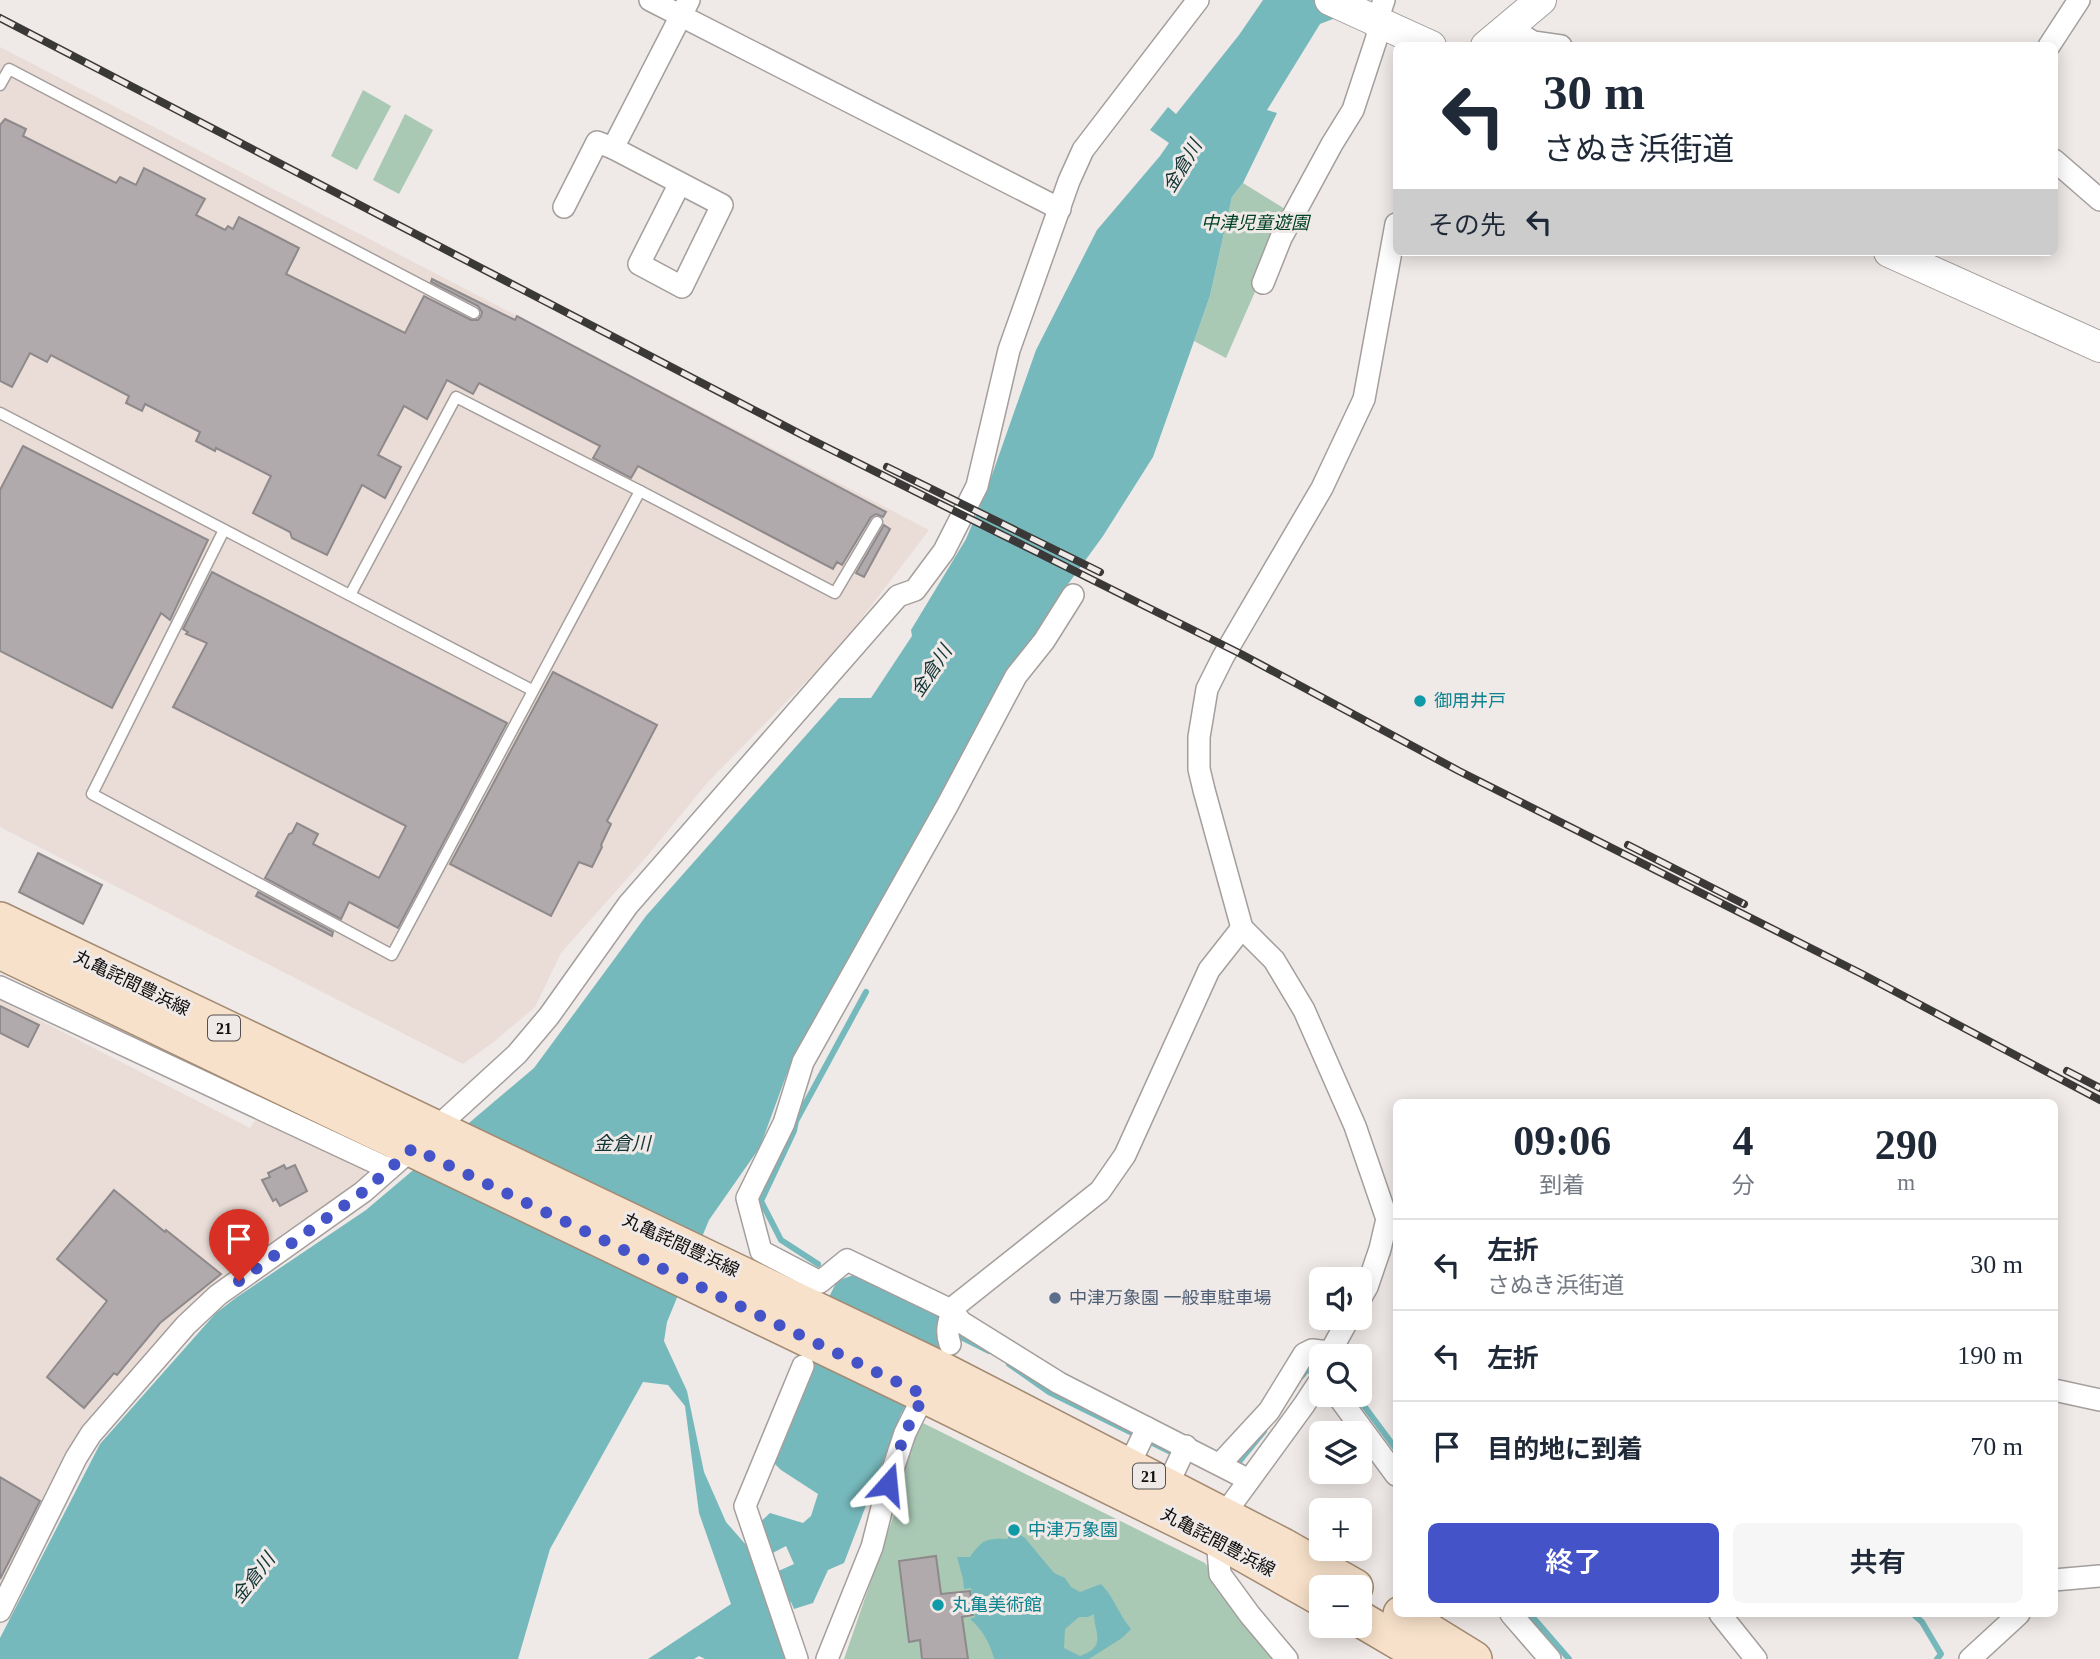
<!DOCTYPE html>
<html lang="ja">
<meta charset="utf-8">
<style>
:root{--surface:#fff;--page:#f6f6f7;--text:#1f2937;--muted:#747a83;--line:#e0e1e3;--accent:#4453c7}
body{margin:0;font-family:"Times New Roman","Noto Sans JP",serif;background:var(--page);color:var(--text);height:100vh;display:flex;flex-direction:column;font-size:26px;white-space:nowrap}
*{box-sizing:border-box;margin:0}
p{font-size:23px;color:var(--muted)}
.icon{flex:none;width:38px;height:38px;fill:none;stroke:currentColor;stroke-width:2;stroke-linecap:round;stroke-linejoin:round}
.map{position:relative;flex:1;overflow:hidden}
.side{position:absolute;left:1393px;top:1099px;width:665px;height:518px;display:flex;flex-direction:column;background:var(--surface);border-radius:10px;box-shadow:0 4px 18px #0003}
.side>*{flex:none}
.banner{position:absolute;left:1393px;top:42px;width:665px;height:214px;border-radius:10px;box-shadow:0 4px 18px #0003;background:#fff;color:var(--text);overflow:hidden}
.controls{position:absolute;left:1309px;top:1267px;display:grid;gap:14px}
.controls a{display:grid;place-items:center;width:63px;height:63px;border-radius:10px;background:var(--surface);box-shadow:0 4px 18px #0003;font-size:35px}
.pin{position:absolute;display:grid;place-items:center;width:60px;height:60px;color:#fff;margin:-72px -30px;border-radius:50% 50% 50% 0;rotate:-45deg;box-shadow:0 0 7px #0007}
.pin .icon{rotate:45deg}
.me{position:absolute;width:77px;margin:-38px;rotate:18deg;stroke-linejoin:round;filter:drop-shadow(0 0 5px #0008)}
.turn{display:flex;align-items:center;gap:24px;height:147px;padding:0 35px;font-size:32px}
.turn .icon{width:91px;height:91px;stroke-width:2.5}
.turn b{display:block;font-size:49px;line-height:60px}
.then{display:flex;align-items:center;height:66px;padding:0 35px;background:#0003;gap:14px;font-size:26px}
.eta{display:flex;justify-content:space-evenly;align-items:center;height:119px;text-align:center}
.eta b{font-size:42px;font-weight:600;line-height:49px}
.primary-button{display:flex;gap:14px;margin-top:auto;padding:14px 35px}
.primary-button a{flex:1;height:80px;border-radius:10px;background:var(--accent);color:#fff;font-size:28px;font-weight:600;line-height:80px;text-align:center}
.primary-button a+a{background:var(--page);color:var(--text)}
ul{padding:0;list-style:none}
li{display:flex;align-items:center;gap:21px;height:91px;padding:0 35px;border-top:2px solid var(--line)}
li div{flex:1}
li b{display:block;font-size:26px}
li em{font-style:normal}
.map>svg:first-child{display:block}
</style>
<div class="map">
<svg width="2100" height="1659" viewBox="0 0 2100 1659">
<rect width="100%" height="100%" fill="#efe9e7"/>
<g fill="#eaddd7">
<polygon points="0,47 929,530 839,648 707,783 648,855 561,953 535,1007 495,1041 463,1064 0,827"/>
<polygon points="0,1000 250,1128 256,1119 357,1164 364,1170 366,1176 310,1224 89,1425 0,1600"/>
</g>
<g fill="#aac9b5">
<polygon points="363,90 391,106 357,170 331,156"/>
<polygon points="405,114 433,130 399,194 373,180"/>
<polygon points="1243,183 1290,212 1226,358 1194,341 1210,296 1232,197"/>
<polygon points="921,1422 1205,1563 1272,1659 844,1659 900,1497 897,1490"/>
</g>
<g fill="#76b9bc" fill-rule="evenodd">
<polygon points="1263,0 1350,0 1333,19 1320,24 1267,110 1277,113 1243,183 1232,197 1210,296 1153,457 1103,536 1063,591 1020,660 789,1068 760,1147 709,1220 667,1322 664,1341 687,1391 704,1472 726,1522 754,1554 786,1659 705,1659 699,1656 694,1659 648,1659 731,1604 699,1513 685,1406 668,1385 643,1382 550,1549 518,1659 0,1659 0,1638 100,1444 216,1313 237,1297 366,1210 534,1068 646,916 839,698 871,698 912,636 911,630 966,539 987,489 1036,350 1097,230 1160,156 1169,143 1150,130 1168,107 1176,114 1239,35"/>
<polygon points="856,1274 944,1314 941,1346 901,1414 844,1563 828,1570 813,1603 794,1609 791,1602 785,1604 774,1573 794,1564 786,1546 769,1555 757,1525 770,1513 803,1523 811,1516 818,1494 781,1470 768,1457 830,1295 837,1281"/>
<path d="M1013,1530L1025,1538L1054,1573L1065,1578L1071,1587L1080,1592L1101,1584C1114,1597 1119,1615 1131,1629L1122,1638L1089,1659H994C990,1643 982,1629 970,1619L975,1617L971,1588L964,1589L963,1579L957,1557H970C982,1540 986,1538 1007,1539ZM1094,1614C1094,1634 1108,1645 1080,1656L1064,1648L1065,1629L1079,1617H1088Z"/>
</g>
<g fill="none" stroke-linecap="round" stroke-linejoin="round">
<g stroke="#76b9bc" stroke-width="6">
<polyline points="818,1264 781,1240 761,1201 794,1131 796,1121 866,992"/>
<polyline points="951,1332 989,1351"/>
<polyline points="1009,1364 1049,1392 1175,1454"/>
<polyline points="1302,1376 1306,1371 1321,1368"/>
<polyline points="1356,1395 1396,1449"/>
<polyline points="1233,1469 1264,1431"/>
<polyline points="1530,1614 1569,1659"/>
<polyline points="1913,1614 1922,1622 1941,1654 1937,1659"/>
</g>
</g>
<g fill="#b0aaac" stroke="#8e898b" stroke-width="2">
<polygon points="5,119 26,129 23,136 116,183 120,177 136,185 144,168 205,199 196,215 225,230 228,226 233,229 239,217 299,248 286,274 405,333 424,296 471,320 478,320 481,316 482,312 478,306 431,282 432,279 515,320 517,316 886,512 883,517 876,514 871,517 842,565 837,562 833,569 638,466 631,478 593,458 600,446 479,383 473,394 447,380 427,419 404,406 378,455 401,467 385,498 362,485 327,555 292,538 290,532 253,513 271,476 216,448 215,451 196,441 200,432 145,404 142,411 126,403 129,396 51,355 47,362 30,353 12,387 0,381 0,125"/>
<polygon points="23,446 208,540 170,620 161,613 112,708 0,651 0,490"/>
<polygon points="884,525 890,529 864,577 856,573"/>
<polygon points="212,572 507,723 398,928 349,902 341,919 265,878 289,834 292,833 297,823 318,834 313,844 379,878 406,826 173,707 207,643 186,634 188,632 183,629"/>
<polygon points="553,672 657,725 607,821 611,824 601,845 602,847 592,867 579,862 551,916 450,864"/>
<polygon points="38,853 102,885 83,924 19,892"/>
<polygon points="258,892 333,932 332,936 256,896"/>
<polygon points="0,1006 39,1025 28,1047 0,1033"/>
<polygon points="284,1165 286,1169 295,1165 307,1191 280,1206 276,1199 273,1201 262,1180 270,1177 268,1173"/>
<polygon points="114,1190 165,1232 166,1230 221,1274 160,1323 117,1375 114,1373 84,1408 47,1377 107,1301 57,1259"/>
<polygon points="0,1477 40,1501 0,1579"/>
<polygon points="936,1556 941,1594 970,1591 973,1615 962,1617 968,1659 922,1659 920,1640 909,1642 899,1561"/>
</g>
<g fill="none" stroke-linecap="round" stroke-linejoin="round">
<defs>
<g id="lane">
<polyline points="0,85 9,69 474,313"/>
<polyline points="0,413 532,690"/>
<polyline points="640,491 835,593 877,522"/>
<polyline points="224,530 92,794 392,955 640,491 456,397 350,595"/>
</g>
<g id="street">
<polyline points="650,0 1060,209"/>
<polyline points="1509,27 1533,42 1561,46"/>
<polyline points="2049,46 2079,0"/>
<polyline points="613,148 689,0"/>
<polyline points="2054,160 2100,200"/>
<polyline points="564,207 597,142 613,148 722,205 682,287 639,264 680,183"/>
<polyline points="1263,283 1281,238 1332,144 1353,110 1377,37 1377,21 1384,0"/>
<polyline points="1073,595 1044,641 1016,676 948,804 803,1062 784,1123 747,1198 761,1251 820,1282 847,1260 953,1311 961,1322 1059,1383 1249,1480"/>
<polyline points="0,987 389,1169"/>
<polyline points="435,1129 517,1054 549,1016 628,905 898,596 915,590 944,551 977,486 1009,350 1069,181 1083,150 1198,0"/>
<polyline points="1360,1299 1367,1287 1380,1249 1387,1219 1355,1126 1304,1010 1274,960 1242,928 1204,790 1199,769 1199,737 1207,689 1223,657 1322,488 1364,399 1396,224"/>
<path d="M950,1344C945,1330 949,1319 955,1306L1100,1191L1125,1155L1209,970L1242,928"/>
<polyline points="1328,1356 1349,1318"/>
<polyline points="2054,1390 2100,1400"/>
<polyline points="1337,1395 1396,1475"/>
<polyline points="1220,1464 1269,1411 1304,1354 1312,1350 1329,1352"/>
<polyline points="1129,1465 1147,1428"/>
<polyline points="1167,1486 1186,1446"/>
<polyline points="2054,1580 2100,1576"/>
<polyline points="0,1611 76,1458 91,1434 186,1325 218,1295 363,1192 413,1148"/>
<polyline points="1511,1614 1550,1659"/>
<polyline points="1720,1614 1756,1659"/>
<polyline points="797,1659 745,1506 803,1366"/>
<polyline points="827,1659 872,1547 888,1484 905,1433 924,1395"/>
<polyline points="1287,1659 1250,1615 1220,1574 1217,1539 1223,1516 1304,1405 1321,1379"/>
<polyline points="1970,1659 2019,1614"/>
</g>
<g id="secondary">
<polyline points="1330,0 1431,46"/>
<polyline points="1486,46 1541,0"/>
<polyline points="1889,252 2100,347"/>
</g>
<g id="primary">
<polyline points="0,920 940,1369 1283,1546 1355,1587"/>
<polyline points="0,951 924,1395 1217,1539 1321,1598"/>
<polyline points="1401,1614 1474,1659"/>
<polyline points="1360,1619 1428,1659"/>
</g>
</defs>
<use href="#lane" stroke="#a49e9c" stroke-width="13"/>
<use href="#street" stroke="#a49e9c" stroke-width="24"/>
<use href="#secondary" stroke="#a49e9c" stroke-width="32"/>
<use href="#primary" stroke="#a38a72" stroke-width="38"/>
<use href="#lane" stroke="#fff" stroke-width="10"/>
<use href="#street" stroke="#fff" stroke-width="21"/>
<use href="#secondary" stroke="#fff" stroke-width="30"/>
<use href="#primary" stroke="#f7e1ca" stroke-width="35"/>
<defs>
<g id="rail">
<polyline points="0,18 806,437 1241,654 1459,771 1862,974 2100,1100"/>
<polyline points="887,467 1100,572"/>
<polyline points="1628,845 1744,904"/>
<polyline points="2067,1071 2100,1088"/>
</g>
</defs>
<use href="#rail" stroke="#3b3838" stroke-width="8"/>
<use href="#rail" stroke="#efe9e7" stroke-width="5" stroke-dasharray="16" stroke-linecap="butt"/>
</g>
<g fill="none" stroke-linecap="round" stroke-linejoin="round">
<polyline stroke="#4453c7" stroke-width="12" stroke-dasharray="0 21.6" points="239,1281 363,1192 413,1148 924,1395 905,1433 888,1484"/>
</g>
<g fill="#0f9aa8" stroke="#efe9e7" stroke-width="2.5">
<circle cx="1420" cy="701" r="7"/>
<circle cx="1014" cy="1530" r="7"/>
<circle cx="938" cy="1605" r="7"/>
</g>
<circle fill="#5c6f8a" stroke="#efe9e7" stroke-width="2.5" cx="1055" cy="1298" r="7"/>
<g text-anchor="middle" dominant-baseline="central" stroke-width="6" stroke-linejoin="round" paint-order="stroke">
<g fill="#efe9e7" stroke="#545050" stroke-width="2">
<rect x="208" y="1015.5" width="32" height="25" rx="5"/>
<rect x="1133" y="1463.5" width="32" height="25" rx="5"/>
</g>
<g font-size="16" font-weight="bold" fill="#110f0f">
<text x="224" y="1028">21</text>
<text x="1149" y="1476">21</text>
</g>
<g font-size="18" font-style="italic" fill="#004125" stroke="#efe9e7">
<text x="1255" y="223">中津児童遊園</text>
</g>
<g font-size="18" fill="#0d838f" stroke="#efe9e7" text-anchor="start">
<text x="1434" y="701">御用井戸</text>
<text x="1028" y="1530">中津万象園</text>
<text x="952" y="1605">丸亀美術館</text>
</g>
<g font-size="18" fill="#110f0f" stroke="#efe9e7">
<text transform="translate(132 983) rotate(26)">丸亀詫間豊浜線</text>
<text transform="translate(681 1245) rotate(25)">丸亀詫間豊浜線</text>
<text transform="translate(1218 1542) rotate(28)">丸亀詫間豊浜線</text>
</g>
<g font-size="18" fill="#4e5e75" stroke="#efe9e7" text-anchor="start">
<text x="1069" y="1298">中津万象園 一般車駐車場</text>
</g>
<g font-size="19" font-style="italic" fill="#133536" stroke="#efe9e7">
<text transform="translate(1182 166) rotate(-59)">金倉川</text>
<text transform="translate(931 671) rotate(-56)">金倉川</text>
<text x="622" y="1143">金倉川</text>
<text transform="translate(253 1578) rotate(-52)">金倉川</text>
</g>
</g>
</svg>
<div class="controls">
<a><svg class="icon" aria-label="sound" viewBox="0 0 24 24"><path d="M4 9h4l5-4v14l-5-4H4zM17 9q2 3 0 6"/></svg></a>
<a><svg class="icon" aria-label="search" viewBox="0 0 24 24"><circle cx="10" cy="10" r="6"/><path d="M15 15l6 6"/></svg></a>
<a><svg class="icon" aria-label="layers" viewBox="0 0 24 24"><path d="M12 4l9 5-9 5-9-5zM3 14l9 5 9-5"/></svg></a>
<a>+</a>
<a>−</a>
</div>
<div class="pin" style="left:239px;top:1281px;background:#d93025"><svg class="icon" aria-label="arrive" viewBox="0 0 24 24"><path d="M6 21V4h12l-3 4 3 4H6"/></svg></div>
<svg class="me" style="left:888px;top:1484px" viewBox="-20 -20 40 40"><path d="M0-17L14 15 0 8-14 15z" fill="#4453c7" stroke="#fff" stroke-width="4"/></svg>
<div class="banner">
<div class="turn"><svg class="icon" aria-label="left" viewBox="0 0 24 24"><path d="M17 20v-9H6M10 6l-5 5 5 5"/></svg><div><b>30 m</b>さぬき浜街道</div></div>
<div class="then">その先<svg class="icon" aria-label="left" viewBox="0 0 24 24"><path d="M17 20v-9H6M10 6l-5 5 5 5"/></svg></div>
</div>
<section class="side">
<div class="eta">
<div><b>09:06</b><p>到着</p></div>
<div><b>4</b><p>分</p></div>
<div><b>290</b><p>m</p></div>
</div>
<ul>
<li><svg class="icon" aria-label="left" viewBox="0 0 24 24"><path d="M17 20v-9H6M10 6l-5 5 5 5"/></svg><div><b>左折</b><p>さぬき浜街道</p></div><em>30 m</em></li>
<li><svg class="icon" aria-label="left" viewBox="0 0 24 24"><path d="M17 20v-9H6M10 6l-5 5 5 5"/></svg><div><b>左折</b></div><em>190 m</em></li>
<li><svg class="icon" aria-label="arrive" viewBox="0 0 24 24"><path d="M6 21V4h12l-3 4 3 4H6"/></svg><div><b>目的地に到着</b></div><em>70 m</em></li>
</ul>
<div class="primary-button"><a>終了</a><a>共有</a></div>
</section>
</div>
